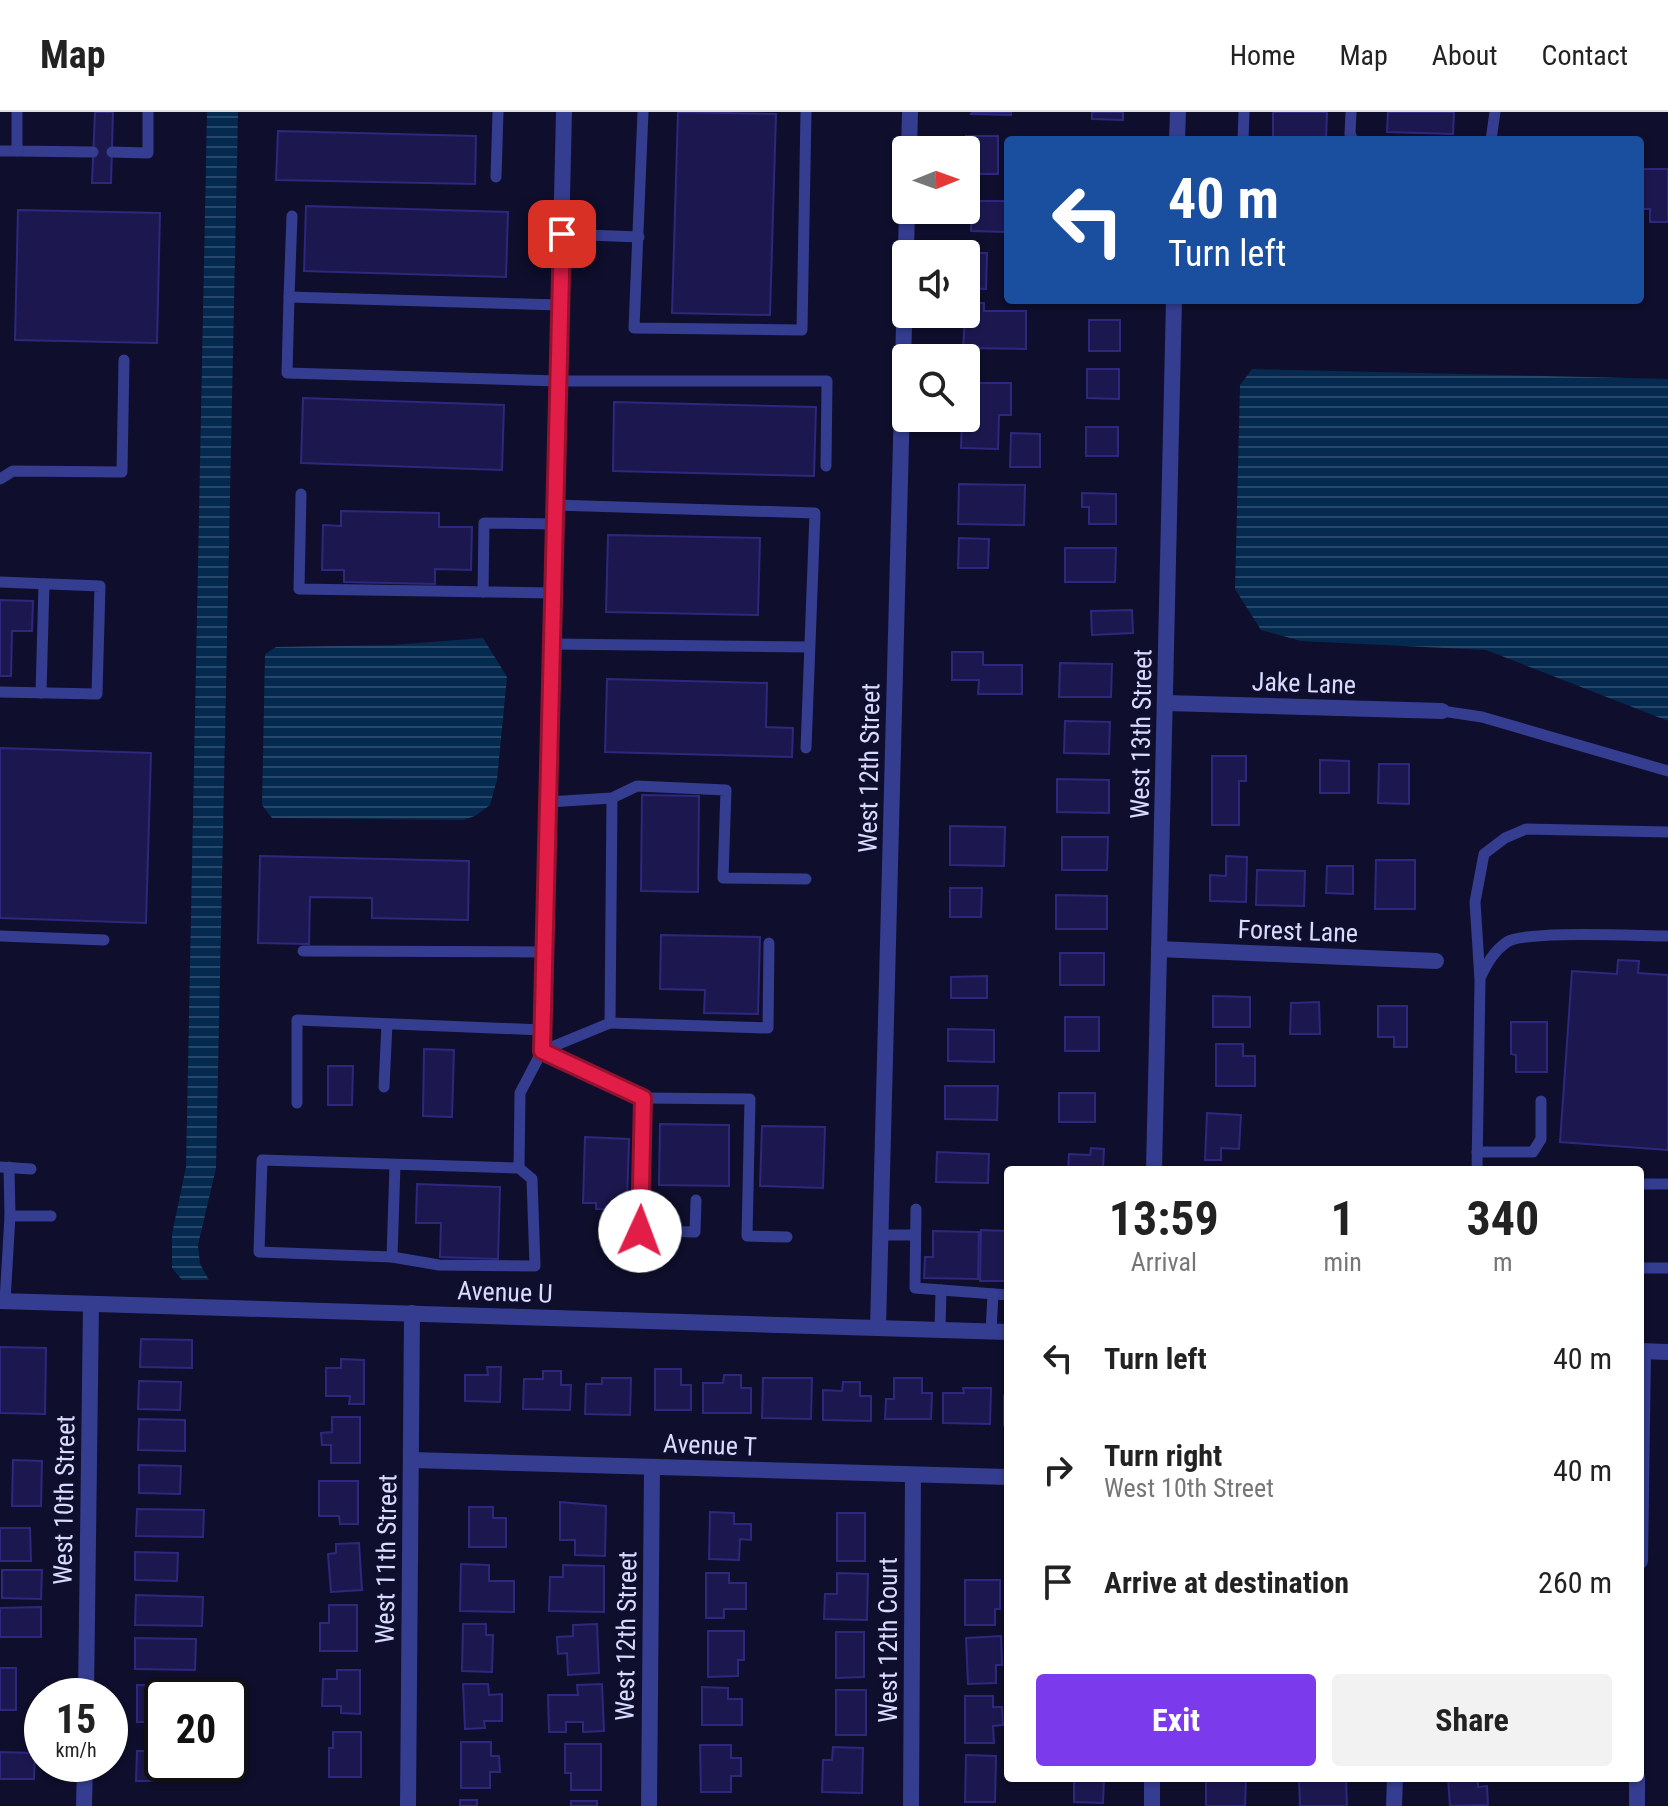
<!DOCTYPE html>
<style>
:root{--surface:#fff;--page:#f2f2f2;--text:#222;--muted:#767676;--line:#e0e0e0;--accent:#7c3aed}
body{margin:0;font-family:"Roboto Condensed",sans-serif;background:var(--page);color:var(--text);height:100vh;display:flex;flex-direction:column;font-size:30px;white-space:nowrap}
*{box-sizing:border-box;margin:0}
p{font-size:26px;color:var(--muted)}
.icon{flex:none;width:44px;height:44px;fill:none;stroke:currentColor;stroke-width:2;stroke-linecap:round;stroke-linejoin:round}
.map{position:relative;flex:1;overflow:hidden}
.sheet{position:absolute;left:1004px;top:1054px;width:640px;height:616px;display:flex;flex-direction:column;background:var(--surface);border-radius:8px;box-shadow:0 2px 6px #0004}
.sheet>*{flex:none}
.top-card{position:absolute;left:1004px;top:24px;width:640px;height:168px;border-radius:8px;box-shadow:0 2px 6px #0004;background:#1a4fa0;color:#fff;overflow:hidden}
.needle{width:52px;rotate:89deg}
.tools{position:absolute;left:892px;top:24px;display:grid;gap:16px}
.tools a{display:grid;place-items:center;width:88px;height:88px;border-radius:8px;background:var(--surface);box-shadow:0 2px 6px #0004;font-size:40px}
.speed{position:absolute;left:24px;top:1566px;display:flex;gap:16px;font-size:40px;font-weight:700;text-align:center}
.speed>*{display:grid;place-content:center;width:104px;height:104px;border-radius:50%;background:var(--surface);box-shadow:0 2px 6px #0004;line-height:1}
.speed small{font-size:20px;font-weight:400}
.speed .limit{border:4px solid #111;border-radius:12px;background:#fff;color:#111}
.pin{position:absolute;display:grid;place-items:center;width:68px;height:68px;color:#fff;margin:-34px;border-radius:16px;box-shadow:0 4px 12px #0006}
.me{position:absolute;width:88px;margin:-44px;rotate:2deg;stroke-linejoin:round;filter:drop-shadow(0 0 6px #0008)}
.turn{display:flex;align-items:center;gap:28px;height:168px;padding:0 32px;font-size:36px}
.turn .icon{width:104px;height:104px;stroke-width:2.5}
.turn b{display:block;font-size:56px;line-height:68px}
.eta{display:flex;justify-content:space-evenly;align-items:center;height:136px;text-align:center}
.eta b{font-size:48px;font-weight:700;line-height:56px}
.button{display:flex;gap:16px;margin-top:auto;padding:16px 32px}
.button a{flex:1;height:92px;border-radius:8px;background:var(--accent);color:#fff;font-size:32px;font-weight:700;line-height:92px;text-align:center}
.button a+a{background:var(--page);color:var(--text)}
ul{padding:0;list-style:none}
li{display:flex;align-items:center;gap:24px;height:112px;padding:0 32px}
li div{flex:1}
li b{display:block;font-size:30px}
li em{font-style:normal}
header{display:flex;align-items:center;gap:48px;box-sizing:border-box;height:112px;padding:0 40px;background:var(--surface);border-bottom:2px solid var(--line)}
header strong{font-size:38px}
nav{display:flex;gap:44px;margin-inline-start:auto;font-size:28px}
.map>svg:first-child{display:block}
</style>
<header>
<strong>Map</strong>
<nav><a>Home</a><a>Map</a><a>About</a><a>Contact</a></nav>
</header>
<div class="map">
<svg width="1668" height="1694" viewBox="0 0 1668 1694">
<defs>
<pattern id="water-rules" width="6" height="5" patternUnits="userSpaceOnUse" patternTransform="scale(2)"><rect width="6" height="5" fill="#052a4f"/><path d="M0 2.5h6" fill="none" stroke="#294869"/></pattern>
</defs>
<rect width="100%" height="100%" fill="#0f0e2c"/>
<g fill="url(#water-rules)">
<polygon points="207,0 238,0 216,1056 198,1133 200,1152 209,1168 182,1168 172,1156 172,1122 186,1055"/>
<polygon points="1252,257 1668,267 1668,609 1486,538 1301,529 1261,518 1235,477 1240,273"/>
<polygon points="483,526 507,565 497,668 490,693 475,704 463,708 272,706 262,693 265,542 276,535 392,533"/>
</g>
<g fill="#1c184f" stroke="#2d287e" stroke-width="2">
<polygon points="95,0 113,0 111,71 92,71"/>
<polygon points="678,0 776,2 770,203 672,201"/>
<polygon points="972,0 1011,0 1011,3 971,2"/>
<polygon points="1092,0 1123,0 1123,8 1092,7"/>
<polygon points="1273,0 1327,0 1326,28 1273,28"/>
<polygon points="1388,0 1454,0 1453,22 1387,20"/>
<polygon points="278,19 476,24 475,72 276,68"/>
<rect x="966" y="24" width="32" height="38"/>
<polygon points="1640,57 1668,57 1668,110 1650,110 1650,97 1640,97"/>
<polygon points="972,89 1008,89 1007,120 971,119"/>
<polygon points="306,94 508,100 506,165 304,159"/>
<polygon points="18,98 160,101 157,231 15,228"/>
<polygon points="964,141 987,141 986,177 966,176 966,142"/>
<polygon points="966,191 984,191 984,199 1026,199 1026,237 963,236"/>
<rect x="1089" y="208" width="31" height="31"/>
<polygon points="1087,257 1119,257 1119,287 1087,286"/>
<polygon points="966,271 1011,271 1011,303 999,303 998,337 961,336 962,306 966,306"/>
<polygon points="303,286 504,293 502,358 301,351"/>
<polygon points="614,290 816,295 814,364 613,359"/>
<rect x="1086" y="315" width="32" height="29"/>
<polygon points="1011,321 1040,322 1040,355 1010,355"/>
<polygon points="959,372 1025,373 1024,413 958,412"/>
<polygon points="1082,381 1116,382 1116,412 1089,412 1089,395 1082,395"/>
<polygon points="341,399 439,401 439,415 472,415 471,458 435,457 435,472 344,470 344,458 322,458 323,413 341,414"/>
<polygon points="608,423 760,426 758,503 606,500"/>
<polygon points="959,426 989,427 988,456 958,456"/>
<polygon points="1065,436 1116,436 1115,470 1065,470"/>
<polygon points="0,488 33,489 32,519 12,519 11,564 0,564"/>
<polygon points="1132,498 1133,521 1092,523 1091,499"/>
<polygon points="952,540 983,540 983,553 1022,553 1022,582 978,582 979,568 952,568"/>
<polygon points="1060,551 1112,552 1111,585 1059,585"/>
<polygon points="607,567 767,571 766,615 793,616 792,645 605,640"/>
<polygon points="1065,609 1110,610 1109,642 1064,641"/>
<polygon points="0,636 151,641 146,811 0,806"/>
<polygon points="1212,644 1246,644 1246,669 1239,669 1239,713 1212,713"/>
<polygon points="1320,648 1349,649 1349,681 1320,681"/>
<polygon points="1379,652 1409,652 1409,692 1378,691"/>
<polygon points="1057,667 1109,668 1109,701 1057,700"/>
<polygon points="642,683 699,684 698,780 641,779"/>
<polygon points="950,714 1005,715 1004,754 950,753"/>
<polygon points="1062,725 1108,725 1107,758 1062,758"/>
<polygon points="260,744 469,749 468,808 372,806 372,786 310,785 309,832 258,831"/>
<polygon points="1226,744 1247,745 1246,790 1210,789 1210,763 1226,764"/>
<polygon points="1376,748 1415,748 1415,797 1375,797"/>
<polygon points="1327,754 1353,754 1353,782 1326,781"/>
<polygon points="1257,758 1305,759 1304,794 1256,793"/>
<polygon points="950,776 982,776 981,805 950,805"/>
<polygon points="1056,783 1107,784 1107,817 1056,817"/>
<polygon points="661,823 760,825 758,902 704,901 705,878 660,877"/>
<rect x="1060" y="841" width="44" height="32"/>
<polygon points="1618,848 1639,849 1638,861 1668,863 1668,1038 1560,1030 1572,859 1617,862"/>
<polygon points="987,864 987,886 951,886 951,865"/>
<polygon points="1213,884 1250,885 1250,915 1213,915"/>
<polygon points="1319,890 1320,922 1290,922 1291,891"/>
<polygon points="1378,894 1407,894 1407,935 1394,935 1394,925 1378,925"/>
<rect x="1065" y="905" width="34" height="34"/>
<polygon points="1511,910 1547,910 1547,960 1516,960 1516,943 1511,942"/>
<polygon points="948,917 994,918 994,950 948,949"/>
<polygon points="1216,932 1243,932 1243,944 1255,944 1255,974 1216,974"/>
<polygon points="424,937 454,938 452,1005 423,1004"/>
<polygon points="328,954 353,954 352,993 328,993"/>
<polygon points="945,974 998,974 997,1008 945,1007"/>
<rect x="1059" y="981" width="36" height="29"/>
<polygon points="1207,1001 1241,1003 1239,1037 1221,1036 1221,1048 1205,1048"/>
<polygon points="660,1012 729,1013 729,1074 659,1073"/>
<polygon points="762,1014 825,1015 823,1076 760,1074"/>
<polygon points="585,1025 629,1027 627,1089 625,1090 624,1098 596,1097 596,1091 583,1091"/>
<polygon points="1091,1036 1104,1037 1103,1058 1068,1058 1069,1042 1090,1043"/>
<polygon points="937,1040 989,1042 988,1071 936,1070"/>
<polygon points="417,1072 500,1075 498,1147 440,1145 441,1111 416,1111"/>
<polygon points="981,1118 1008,1119 1008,1169 980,1169"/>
<polygon points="933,1119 979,1120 978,1167 924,1166 925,1145 933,1145"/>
<polygon points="141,1227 192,1228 192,1256 140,1255"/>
<polygon points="0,1235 46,1236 45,1302 0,1301"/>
<polygon points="341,1247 364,1248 364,1292 349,1292 350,1284 326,1284 326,1256 341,1256"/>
<polygon points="487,1255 501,1255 500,1290 465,1289 465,1263 488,1263"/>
<polygon points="655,1257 681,1257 681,1273 691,1273 691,1298 655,1298"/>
<polygon points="543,1259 561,1259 561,1273 571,1273 570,1298 523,1297 524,1267 543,1267"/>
<polygon points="724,1263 741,1263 741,1276 751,1276 751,1301 703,1301 703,1271 723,1271"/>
<polygon points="602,1266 631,1266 630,1303 585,1302 586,1272 602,1272"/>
<polygon points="763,1266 812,1266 811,1307 762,1306"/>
<polygon points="894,1266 922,1266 922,1281 932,1281 931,1307 885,1307 886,1287 894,1287"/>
<polygon points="139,1269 181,1270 180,1298 138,1297"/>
<polygon points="843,1270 860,1270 860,1284 871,1284 871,1309 823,1308 823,1278 842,1279"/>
<polygon points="963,1276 991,1276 990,1312 943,1311 943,1281 964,1281"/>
<rect x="1004" y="1284" width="4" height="29"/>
<polygon points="332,1305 360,1305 360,1351 331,1351 331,1333 322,1333 321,1321 332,1320"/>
<polygon points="139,1307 185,1308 185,1339 138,1338"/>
<polygon points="13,1348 42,1349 41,1394 12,1394"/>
<polygon points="139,1353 181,1354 180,1382 139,1381"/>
<polygon points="319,1369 358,1369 358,1412 340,1412 339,1404 319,1404"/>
<polygon points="560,1390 606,1394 605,1444 575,1443 575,1428 560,1428"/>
<polygon points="469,1395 493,1395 493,1406 506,1406 506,1435 469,1435"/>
<polygon points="137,1397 204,1398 203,1425 136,1424"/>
<polygon points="710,1400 734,1401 734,1412 751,1412 751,1428 740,1427 739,1448 709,1447"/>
<rect x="837" y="1401" width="28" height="48"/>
<polygon points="0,1416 30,1416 31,1449 0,1449"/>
<polygon points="359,1431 362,1478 331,1480 328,1442 336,1441 336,1432"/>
<polygon points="135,1440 178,1441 177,1469 135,1468"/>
<polygon points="461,1452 489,1453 489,1469 514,1469 514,1500 460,1499"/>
<polygon points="563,1453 604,1454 604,1500 549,1499 550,1465 563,1465"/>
<polygon points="2,1458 42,1458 41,1487 2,1486"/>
<polygon points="706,1461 729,1461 729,1471 746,1471 746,1497 724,1497 724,1506 706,1506"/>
<polygon points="837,1461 868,1462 867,1508 824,1507 825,1482 837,1482"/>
<polygon points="965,1468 1000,1468 1000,1497 995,1497 995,1513 965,1513"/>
<polygon points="136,1483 203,1485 202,1514 135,1513"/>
<polygon points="329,1493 357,1493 357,1539 320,1539 320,1511 329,1511"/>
<polygon points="41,1495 41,1525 0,1525 0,1496"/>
<polygon points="463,1512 486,1512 486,1523 493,1523 492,1560 462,1559"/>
<polygon points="597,1512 599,1561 568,1563 567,1541 558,1542 557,1525 573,1524 573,1513"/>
<polygon points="708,1519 744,1519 744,1548 738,1548 738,1564 708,1565"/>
<polygon points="836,1520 864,1520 864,1565 836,1566"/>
<polygon points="1001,1524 1002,1553 996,1553 996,1571 968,1572 966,1526"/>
<polygon points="135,1526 196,1527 195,1558 135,1557"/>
<rect x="0" y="1556" width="16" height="42"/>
<polygon points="337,1558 360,1558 360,1602 341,1601 341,1594 322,1594 323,1567 337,1567"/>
<polygon points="463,1572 488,1572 489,1583 502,1582 502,1609 484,1609 485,1616 465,1617"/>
<polygon points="602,1572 604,1619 583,1620 583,1610 566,1610 566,1620 549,1620 548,1583 578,1583 577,1573"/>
<polygon points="137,1573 181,1573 181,1584 162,1584 162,1610 137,1610"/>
<polygon points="702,1575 728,1576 728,1587 742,1587 742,1613 702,1613"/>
<rect x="836" y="1578" width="30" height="45"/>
<polygon points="965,1584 993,1584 993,1595 1002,1595 1003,1613 993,1614 994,1631 965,1631"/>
<polygon points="333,1620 361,1620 361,1665 329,1665 329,1636 333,1636"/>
<polygon points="145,1625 162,1625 162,1652 181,1652 181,1669 136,1669 137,1639 145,1639"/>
<polygon points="461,1630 491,1630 491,1644 499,1644 500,1660 490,1660 490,1676 461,1676"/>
<polygon points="565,1632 601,1632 601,1678 571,1678 571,1661 565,1661"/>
<polygon points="700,1633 731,1633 731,1646 741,1646 741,1664 731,1664 731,1680 701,1680"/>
<polygon points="833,1635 863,1636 862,1681 822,1680 823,1648 832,1648"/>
<polygon points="0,1640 35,1641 34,1667 0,1667"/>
<polygon points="966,1643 996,1644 995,1690 965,1690"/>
<polygon points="1074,1666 1104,1666 1103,1691 1074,1690"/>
<polygon points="1206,1666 1246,1666 1245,1694 1206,1694"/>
<polygon points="1299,1666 1346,1666 1347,1694 1300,1694"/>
<polygon points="1448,1666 1478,1666 1478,1675 1487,1674 1488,1693 1450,1694"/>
<rect x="460" y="1688" width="17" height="6"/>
<rect x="571" y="1689" width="26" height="5"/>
</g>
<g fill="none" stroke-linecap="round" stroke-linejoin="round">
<g stroke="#343d90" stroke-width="11">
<polyline points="17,0 17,39 93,40"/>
<polyline points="643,0 634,216 802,218 806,0"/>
<polyline points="1351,0 1350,22 1353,28"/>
<polyline points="1243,28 1244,0"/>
<polyline points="1491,28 1495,0"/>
<polyline points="0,39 17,39"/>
<polyline points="112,40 148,41 148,0"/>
<polyline points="496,65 498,0"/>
<polyline points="562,122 639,125"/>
<polyline points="289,185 292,104"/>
<polyline points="560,193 289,185 287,261 558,269 827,269 826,354"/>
<polyline points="0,367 13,359 122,360 124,248"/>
<polyline points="301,382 299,477 553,481"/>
<polyline points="555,393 815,401 806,636"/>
<polyline points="0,470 100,474 97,582 0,580"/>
<polyline points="483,480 484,411 555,412"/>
<polyline points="552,532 809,535"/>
<polyline points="41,581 44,472"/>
<polyline points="1442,599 1482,605 1668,659"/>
<polyline points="548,690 612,686 637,674 726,678 723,766 806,767"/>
<polyline points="0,824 104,828"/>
<polyline points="303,839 545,840"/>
<path d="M1481,864C1488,850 1494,839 1507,830C1526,818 1639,824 1668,824"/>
<polyline points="610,911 768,916 769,831"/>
<polyline points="542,939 643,986 640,1119"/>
<polyline points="384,975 387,912"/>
<polyline points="643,986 750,987 747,1124 787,1125"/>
<polyline points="297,991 297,908 542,918"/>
<polyline points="1477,1040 1533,1040 1541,1027 1541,989"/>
<polyline points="0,1055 31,1057"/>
<polyline points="519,1056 532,1067 535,1154 439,1153 392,1145 259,1140 262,1048 519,1056 520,981 542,939 610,911 612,686"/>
<polyline points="1477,1058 1480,868 1475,790 1484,742 1505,726 1526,717 1668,720"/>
<polyline points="1640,1072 1668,1072"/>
<polyline points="916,1097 915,1176 1008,1183"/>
<polyline points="10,1104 51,1104"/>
<polyline points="611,1118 695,1120 696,1088"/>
<polyline points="881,1123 915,1123"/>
<polyline points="392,1145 395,1053"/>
<polyline points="1640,1156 1668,1156"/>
<polyline points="5,1189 10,1104 9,1055"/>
<polyline points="940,1218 941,1178"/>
<polyline points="991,1220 993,1182"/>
</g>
<g stroke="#343d90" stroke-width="16">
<polyline points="1177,28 1178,0"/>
<polyline points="909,38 910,0"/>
<polyline points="1166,591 1442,599"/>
<polyline points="1159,837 1436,849"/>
<polyline points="542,939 564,0"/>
<polyline points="1154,1058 1174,188"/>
<polyline points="0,1189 1008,1220"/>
<polyline points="878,1216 907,98"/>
<polyline points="1640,1239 1668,1240"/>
<polyline points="411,1348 1008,1365"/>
<polyline points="1640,1449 1643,1239"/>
<polyline points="86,1584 91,1192"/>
<polyline points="84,1694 85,1652"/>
<polyline points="408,1694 412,1201"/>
<polyline points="649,1694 652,1355"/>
<polyline points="911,1694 913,1363"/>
<polyline points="1152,1694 1152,1666"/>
<polyline points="1394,1694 1395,1666"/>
<polyline points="1637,1694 1637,1666"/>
</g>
</g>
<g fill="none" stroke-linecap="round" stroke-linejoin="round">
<defs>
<polyline id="route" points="562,122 542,939 643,986 640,1119"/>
</defs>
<use href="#route" stroke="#92132f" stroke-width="20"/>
<use href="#route" stroke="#e11d48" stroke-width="14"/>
</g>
<g text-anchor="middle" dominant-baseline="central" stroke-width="8" stroke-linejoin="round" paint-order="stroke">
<g font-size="26" fill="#d9daff" stroke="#0f0e2c">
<text transform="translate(1304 571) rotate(2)">Jake Lane</text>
<text transform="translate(1141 622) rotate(-89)">West 13th Street</text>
<text transform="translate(869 656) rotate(-89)">West 12th Street</text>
<text transform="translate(1298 819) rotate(2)">Forest Lane</text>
<text transform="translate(505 1180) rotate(2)">Avenue U</text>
<text transform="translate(710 1333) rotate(2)">Avenue T</text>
<text transform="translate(64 1388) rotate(-89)">West 10th Street</text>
<text transform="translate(386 1447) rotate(-89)">West 11th Street</text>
<text transform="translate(626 1524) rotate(-89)">West 12th Street</text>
<text transform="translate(888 1528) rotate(-90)">West 12th Court</text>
</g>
</g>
</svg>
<div class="tools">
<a><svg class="needle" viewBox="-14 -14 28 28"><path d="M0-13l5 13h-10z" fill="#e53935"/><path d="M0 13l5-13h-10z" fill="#767676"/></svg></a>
<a><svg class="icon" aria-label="sound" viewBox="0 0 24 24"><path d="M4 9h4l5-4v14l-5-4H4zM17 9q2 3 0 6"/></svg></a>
<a><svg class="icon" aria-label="search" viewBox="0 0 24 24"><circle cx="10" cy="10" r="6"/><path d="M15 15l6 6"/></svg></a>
</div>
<div class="speed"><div>15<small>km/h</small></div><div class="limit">20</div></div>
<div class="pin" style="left:562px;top:122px;background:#d93025"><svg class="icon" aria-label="arrive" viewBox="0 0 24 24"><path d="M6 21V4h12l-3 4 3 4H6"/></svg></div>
<svg class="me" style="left:640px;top:1119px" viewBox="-20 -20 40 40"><circle r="19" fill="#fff"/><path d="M0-13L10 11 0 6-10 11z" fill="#e11d48"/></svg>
<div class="top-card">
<div class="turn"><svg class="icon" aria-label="left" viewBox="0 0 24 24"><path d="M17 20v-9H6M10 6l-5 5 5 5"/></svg><div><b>40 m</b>Turn left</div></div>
</div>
<section class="sheet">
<div class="eta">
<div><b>13:59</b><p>Arrival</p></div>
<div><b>1</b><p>min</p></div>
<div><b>340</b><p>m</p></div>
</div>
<ul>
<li><svg class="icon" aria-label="left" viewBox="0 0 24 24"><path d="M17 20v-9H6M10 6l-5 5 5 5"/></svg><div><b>Turn left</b></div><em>40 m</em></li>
<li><svg class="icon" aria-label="right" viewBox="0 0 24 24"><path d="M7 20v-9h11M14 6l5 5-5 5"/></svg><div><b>Turn right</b><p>West 10th Street</p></div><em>40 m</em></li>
<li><svg class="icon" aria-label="arrive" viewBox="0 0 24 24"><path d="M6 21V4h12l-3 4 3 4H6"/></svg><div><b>Arrive at destination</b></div><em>260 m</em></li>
</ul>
<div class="button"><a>Exit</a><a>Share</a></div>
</section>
</div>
